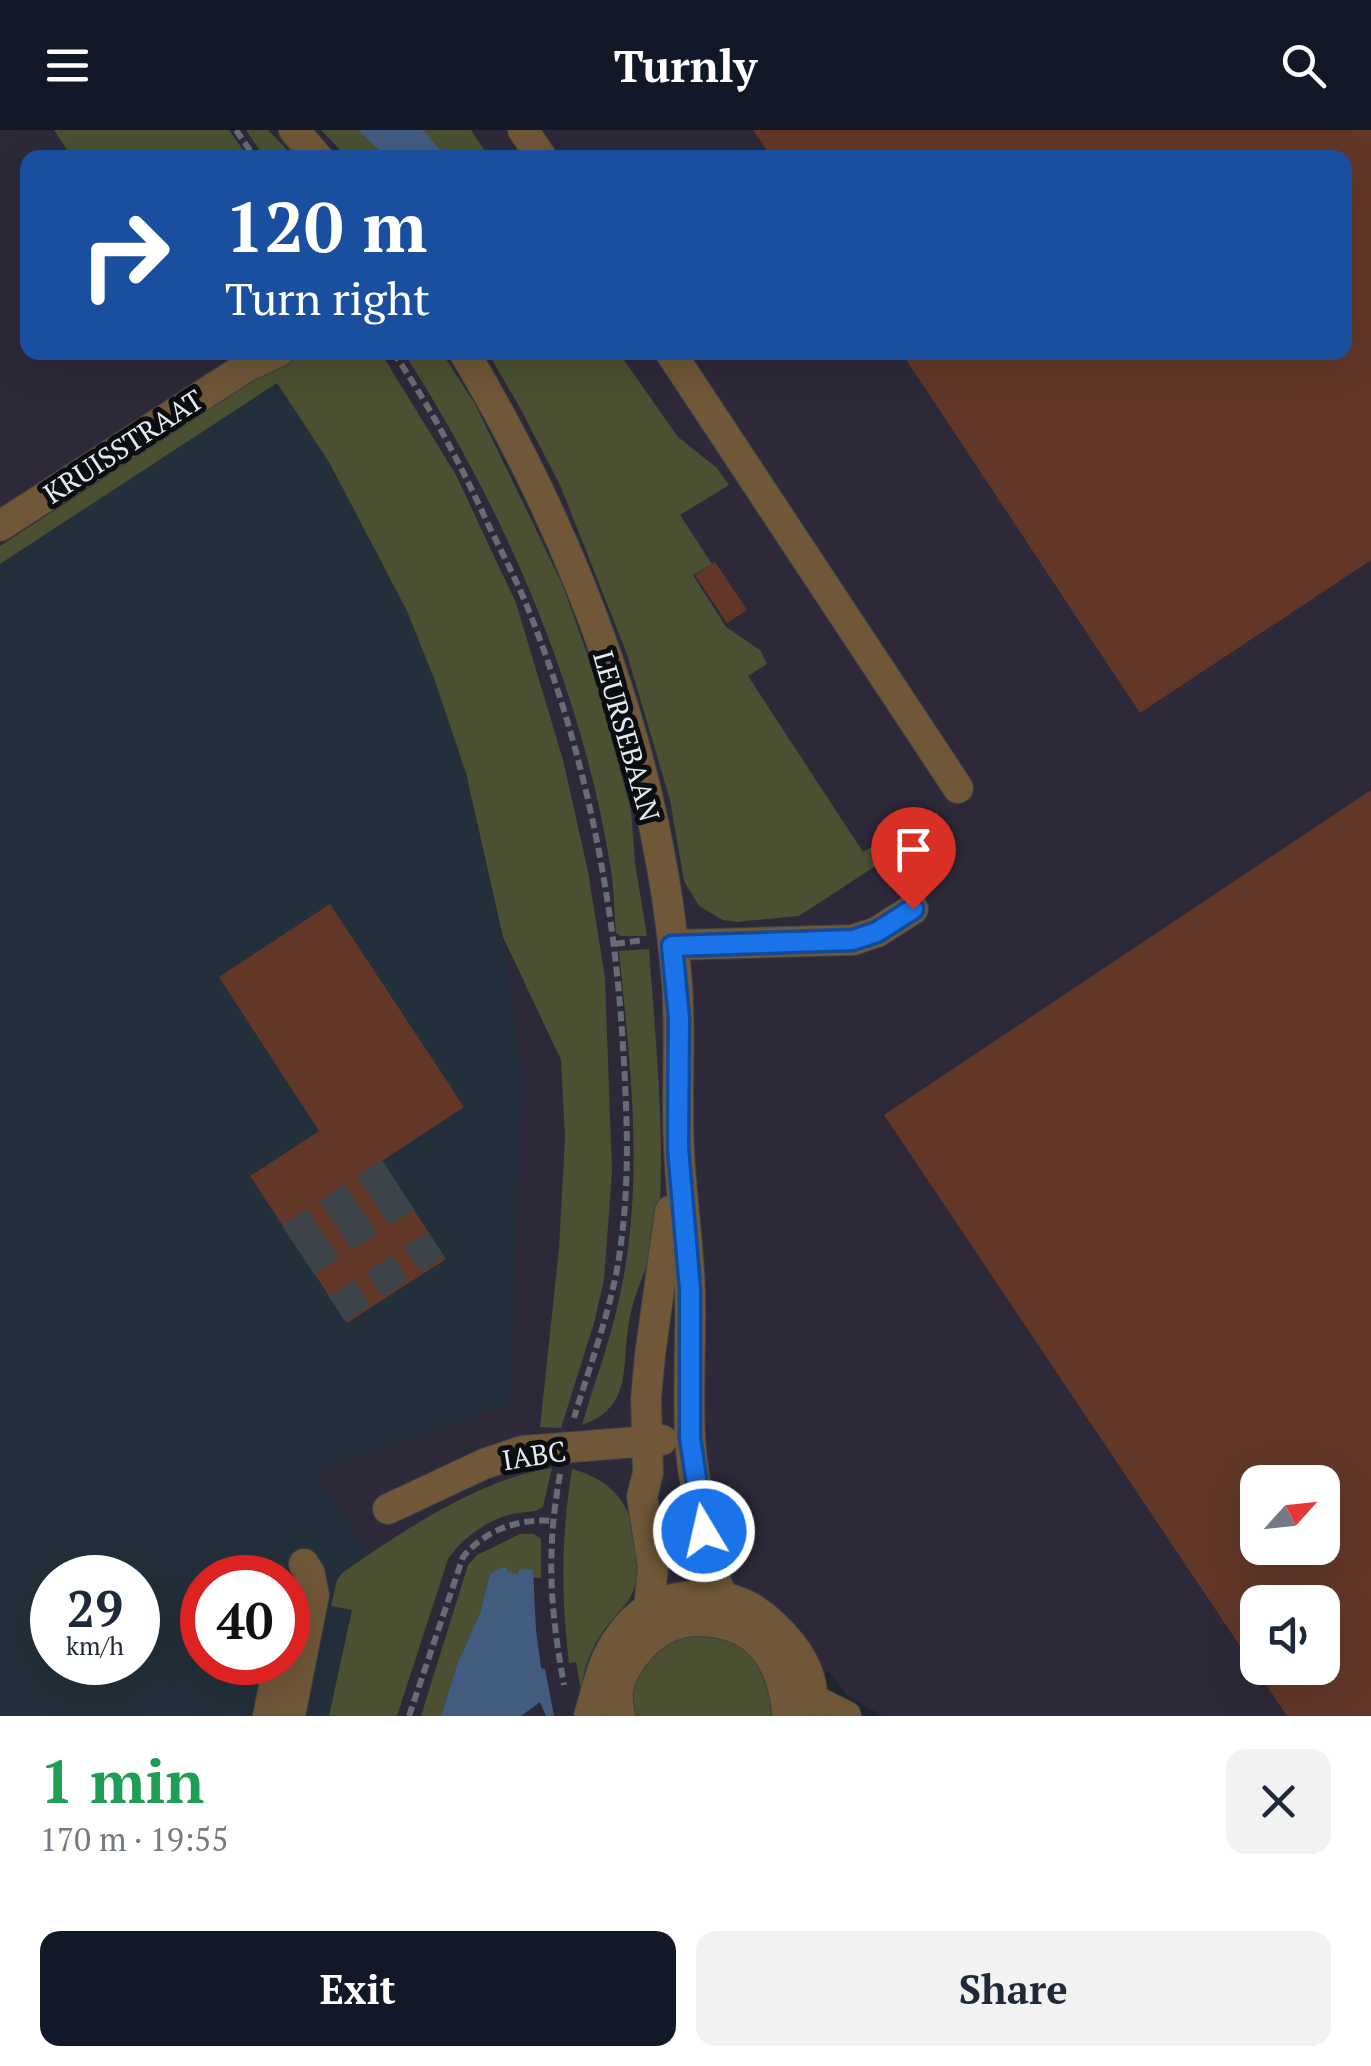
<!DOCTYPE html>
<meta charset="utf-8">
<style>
:root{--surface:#fff;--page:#f2f2f3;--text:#1f2937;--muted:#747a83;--accent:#111827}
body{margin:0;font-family:"PT Serif",serif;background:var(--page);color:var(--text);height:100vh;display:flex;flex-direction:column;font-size:38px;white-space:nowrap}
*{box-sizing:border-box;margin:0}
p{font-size:32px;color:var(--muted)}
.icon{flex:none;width:55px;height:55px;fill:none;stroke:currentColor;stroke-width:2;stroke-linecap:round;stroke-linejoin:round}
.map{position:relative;height:1586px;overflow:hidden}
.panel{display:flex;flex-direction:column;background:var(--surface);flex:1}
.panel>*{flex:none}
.banner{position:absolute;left:20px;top:20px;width:1332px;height:210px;border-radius:20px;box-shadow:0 10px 40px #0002;background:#1a4fa0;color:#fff;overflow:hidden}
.needle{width:65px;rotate:63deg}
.fabs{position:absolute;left:1240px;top:1335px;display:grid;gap:20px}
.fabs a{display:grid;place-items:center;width:100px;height:100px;border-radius:20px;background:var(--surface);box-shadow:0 10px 40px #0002;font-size:50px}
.speed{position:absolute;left:30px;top:1425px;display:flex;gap:20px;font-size:50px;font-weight:700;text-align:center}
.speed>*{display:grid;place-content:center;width:130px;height:130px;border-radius:50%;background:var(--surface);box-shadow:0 10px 40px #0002;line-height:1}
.speed small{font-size:25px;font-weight:400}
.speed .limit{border:15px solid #d22;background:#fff;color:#111}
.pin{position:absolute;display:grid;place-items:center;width:85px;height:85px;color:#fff;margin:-102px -42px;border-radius:50% 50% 50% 0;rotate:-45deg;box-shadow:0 0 10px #0007}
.pin .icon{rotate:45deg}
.me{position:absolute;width:110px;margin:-55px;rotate:351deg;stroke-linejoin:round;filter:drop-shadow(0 0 8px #0008)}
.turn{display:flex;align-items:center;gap:35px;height:210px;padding:0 40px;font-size:45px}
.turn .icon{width:130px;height:130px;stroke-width:2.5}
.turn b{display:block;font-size:70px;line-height:85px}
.round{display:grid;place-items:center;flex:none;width:105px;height:105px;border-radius:20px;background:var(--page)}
.summary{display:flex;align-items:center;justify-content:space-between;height:170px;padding:0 40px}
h1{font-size:60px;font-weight:700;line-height:75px;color:#1e9e55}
.primary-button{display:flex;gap:20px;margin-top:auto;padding:20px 40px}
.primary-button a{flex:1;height:115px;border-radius:20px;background:var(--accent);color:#fff;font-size:40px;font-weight:700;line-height:115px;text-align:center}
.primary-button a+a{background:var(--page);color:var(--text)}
header{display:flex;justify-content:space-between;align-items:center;height:130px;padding:0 40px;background:var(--accent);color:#fff;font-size:45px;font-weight:700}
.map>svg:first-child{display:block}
</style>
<header><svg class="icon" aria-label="menu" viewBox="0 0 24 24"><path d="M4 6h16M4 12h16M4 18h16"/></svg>Turnly<svg class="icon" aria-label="search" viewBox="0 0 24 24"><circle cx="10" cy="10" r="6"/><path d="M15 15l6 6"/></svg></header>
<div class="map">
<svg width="1371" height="1586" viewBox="0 0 1371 1586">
<rect width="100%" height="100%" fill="#1e262c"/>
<path fill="#2d2939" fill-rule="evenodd" d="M0,0H1371V1586H883L849,1567L828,1541L762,1586H0ZM28,28H1345V222H28ZM1258,1352H1322V1418H1258ZM52,1448H138V1532H52ZM202,1448H288V1532H202ZM1258,1472H1322V1538H1258Z"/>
<path fill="#232f3a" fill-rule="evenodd" d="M277,252L329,332L407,481L435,551L466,643L487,732L503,807L522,945L510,1274L314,1340L417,1498L387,1586H0V434ZM52,1448H138V1532H52ZM202,1448H288V1532H202Z"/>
<g fill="#4a5031">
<polygon points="54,0 229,0 248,27 72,27"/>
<polygon points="246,0 268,0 294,27 264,27"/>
<polygon points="321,0 471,0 489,27 347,27"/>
<polygon points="301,223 381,223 456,345 516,473 563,630 588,741 605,848 612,1042 604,1150 594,1193 561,1298 540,1297 559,1119 565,1009 561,930 503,807 466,643 435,551 407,481 329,332 277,253 0,434 0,416 268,241"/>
<path d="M404,223H442L475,274L531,389L563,456L594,543L631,680L635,733L647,806H621L616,803C614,780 614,757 610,734C580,553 503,377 404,223Z"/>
<polygon points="488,223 619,223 678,307 717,338 729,355 680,385 712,434 693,445 726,497 760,520 767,534 748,546 863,722 884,710 894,724 799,786 736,792 723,790 699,776 684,751 670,670 627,524 560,355 519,276"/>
<path d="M649,819C654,886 660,952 661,1019C661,1046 661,1077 656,1104C650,1134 634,1161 629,1192C621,1235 634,1277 582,1295C596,1248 613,1203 622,1155C644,1044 630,933 619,821Z"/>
<path d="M552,1338L543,1377C532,1384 524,1381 512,1384C487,1390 462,1408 448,1429L397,1586H329L352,1480L331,1476L337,1450L342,1443C399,1403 483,1347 552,1338Z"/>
<path d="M572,1339C617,1351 635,1380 637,1426C638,1440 638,1451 632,1464C627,1475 620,1480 613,1489C595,1508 584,1534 581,1560L576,1532L569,1533C561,1464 561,1407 572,1339Z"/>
<polygon points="520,1404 534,1404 541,1409 541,1448 533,1448 532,1440 519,1444 490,1444 480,1483 457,1534 441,1586 421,1586 468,1435 477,1425"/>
<polygon points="694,1502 733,1509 764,1537 775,1586 631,1586 633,1555 657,1516"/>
</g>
<g fill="#425c80">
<polygon points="358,0 423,0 446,27 386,27"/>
<polygon points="502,1437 507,1438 507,1442 518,1444 519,1439 533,1440 536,1500 541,1538 545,1539 554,1586 546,1586 540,1572 521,1586 441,1586 457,1534 480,1483 490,1444"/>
</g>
<g fill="#623728" fill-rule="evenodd">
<polygon points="753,0 1371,0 1371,430 1140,583 901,222 1345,222 1345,28 772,28"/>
<polygon points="715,432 747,480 727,493 695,445"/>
<path d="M1371,660V1586H1287L884,985ZM1258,1352H1322V1418H1258ZM1258,1472H1322V1538H1258Z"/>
<polygon points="330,774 464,977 382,1031 446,1129 347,1193 250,1046 319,1001 219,847"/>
</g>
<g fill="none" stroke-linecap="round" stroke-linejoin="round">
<g stroke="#3c4349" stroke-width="30" stroke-dasharray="30 15" stroke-linecap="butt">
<polyline points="290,1108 390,1042"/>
<polyline points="306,1132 406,1067"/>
<polyline points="337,1179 436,1114"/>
</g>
<defs>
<g id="minor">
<polyline points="294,0 318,28"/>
<polyline points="523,0 542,28"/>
<path d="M464,222C578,413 659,631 677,853C681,909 676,964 679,1019C681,1067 689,1115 690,1162C691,1210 688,1258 690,1306C691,1338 699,1371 705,1403C709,1425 711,1448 724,1467"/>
<polyline points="670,222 958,658"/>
<polyline points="0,396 246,237 278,222"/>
<polyline points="673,815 853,810 877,802 913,779"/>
<polyline points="388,1379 484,1334 522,1321 662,1310"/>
<polyline points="649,1478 653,1437 642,1367 648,1343 646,1269 650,1225 670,1081"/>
<polyline points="812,1569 846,1586"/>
<polyline points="268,1586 279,1532"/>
<polyline points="290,1586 314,1465 310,1444 304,1434"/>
<path d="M589,1586C600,1549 602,1525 629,1495C643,1479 663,1470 683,1467C731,1460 761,1477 791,1514C801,1527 811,1545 812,1563C812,1570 811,1578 810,1586"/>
<path d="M620,1586C618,1575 616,1565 619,1555C621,1545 627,1536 633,1527C650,1505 670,1491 699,1491C756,1492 782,1528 787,1582L796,1586"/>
</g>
</defs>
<use href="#minor" stroke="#3a4147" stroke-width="32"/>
<g stroke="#666d72" stroke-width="6" stroke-dasharray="10 5" stroke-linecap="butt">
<polyline points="236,0 255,28"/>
<path d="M393,222C430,276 461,335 488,394C500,419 513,443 524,469C583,611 614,764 623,917C627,982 630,1048 621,1113C614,1173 591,1231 574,1288"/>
<polyline points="615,814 643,810"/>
<path d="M560,1344C546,1422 550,1478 564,1555"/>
<path d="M409,1586L463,1427C485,1400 519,1388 553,1391"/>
</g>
<use href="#minor" stroke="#6f5737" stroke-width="30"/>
</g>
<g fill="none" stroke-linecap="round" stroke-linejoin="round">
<defs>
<polyline id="route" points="704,1401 690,1308 690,1159 678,1018 679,888 672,816 853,810 877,802 913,779"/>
</defs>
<use href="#route" stroke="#114b97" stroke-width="25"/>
<use href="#route" stroke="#1a73e8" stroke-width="18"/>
</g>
<g text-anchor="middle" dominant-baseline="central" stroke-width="10" stroke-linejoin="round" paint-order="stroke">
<g font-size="28" fill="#e5eaee" stroke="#0b0e11">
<text transform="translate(123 316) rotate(-33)">KRUISSTRAAT</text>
<text transform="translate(627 606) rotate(74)">LEURSEBAAN</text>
<text transform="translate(534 1325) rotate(-9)">IABC</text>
</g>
</g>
</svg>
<div class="fabs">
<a><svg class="needle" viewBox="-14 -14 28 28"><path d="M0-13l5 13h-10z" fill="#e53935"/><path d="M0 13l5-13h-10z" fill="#747a83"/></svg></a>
<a><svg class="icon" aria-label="sound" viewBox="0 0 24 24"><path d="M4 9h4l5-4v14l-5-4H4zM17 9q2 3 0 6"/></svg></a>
</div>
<div class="speed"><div>29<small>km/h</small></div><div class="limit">40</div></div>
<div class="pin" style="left:913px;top:779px;background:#d93025"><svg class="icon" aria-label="arrive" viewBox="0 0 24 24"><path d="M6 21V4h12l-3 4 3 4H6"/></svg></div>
<svg class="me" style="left:704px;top:1401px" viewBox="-20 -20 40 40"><circle r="17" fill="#1a73e8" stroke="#fff" stroke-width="3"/><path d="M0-11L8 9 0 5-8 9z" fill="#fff"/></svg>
<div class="banner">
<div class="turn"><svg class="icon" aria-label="right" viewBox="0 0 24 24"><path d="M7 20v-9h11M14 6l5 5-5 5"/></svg><div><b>120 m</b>Turn right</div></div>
</div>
</div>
<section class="panel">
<div class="summary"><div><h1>1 min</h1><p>170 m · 19:55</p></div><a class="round"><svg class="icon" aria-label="close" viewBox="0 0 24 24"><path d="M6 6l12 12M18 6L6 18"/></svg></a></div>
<div class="primary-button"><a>Exit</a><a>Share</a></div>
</section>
